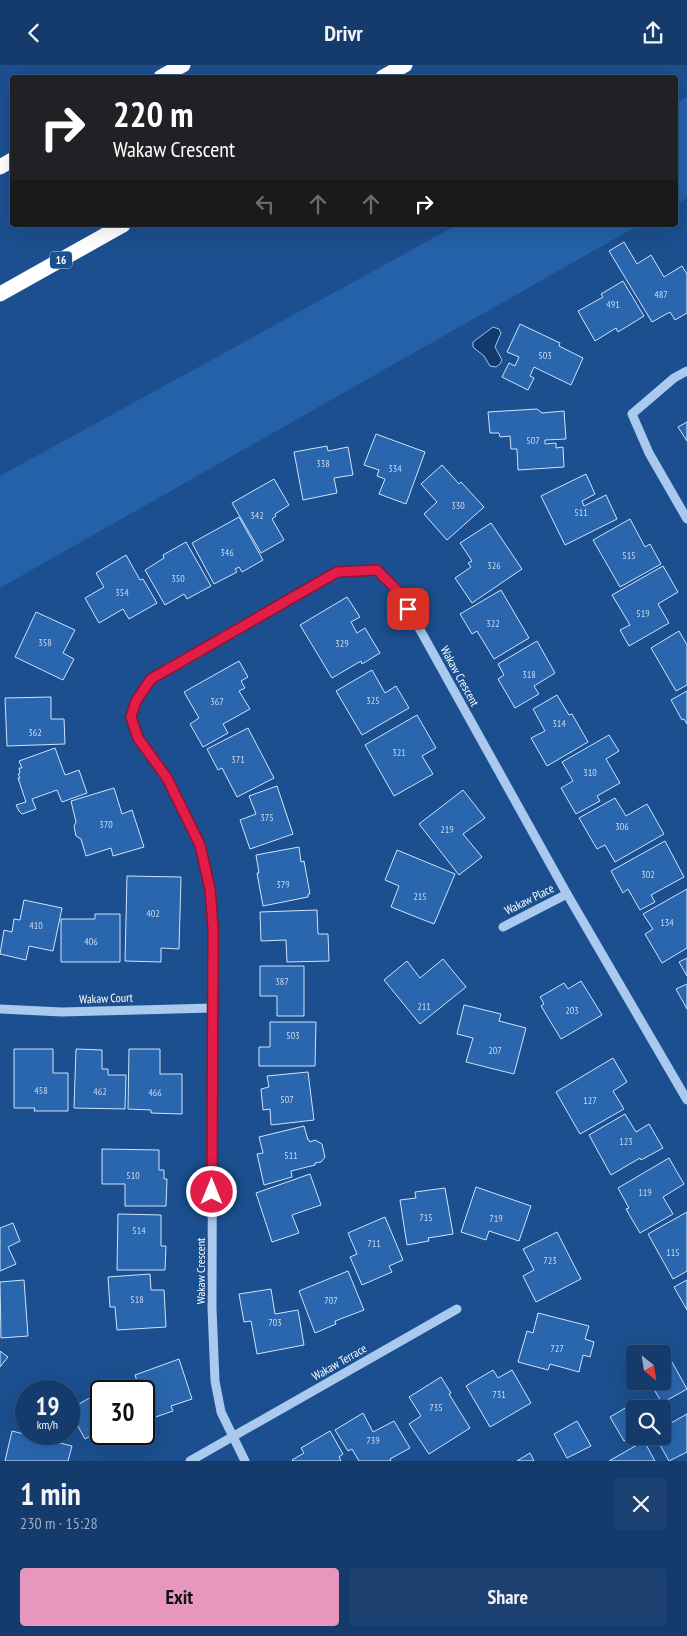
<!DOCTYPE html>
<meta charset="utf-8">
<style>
:root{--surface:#143b6b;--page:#1d4271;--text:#f1f3f6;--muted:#9dadc1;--line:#33557e;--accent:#e797bd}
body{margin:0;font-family:"PT Sans Narrow",sans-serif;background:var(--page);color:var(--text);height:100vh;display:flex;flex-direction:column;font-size:19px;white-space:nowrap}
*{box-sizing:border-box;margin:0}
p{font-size:16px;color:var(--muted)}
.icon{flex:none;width:28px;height:28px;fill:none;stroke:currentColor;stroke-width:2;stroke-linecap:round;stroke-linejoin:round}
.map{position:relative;height:1396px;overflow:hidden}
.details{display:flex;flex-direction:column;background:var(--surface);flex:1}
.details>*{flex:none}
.hud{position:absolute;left:10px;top:10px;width:668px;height:152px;border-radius:5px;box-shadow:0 5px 20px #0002,0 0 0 1px var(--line);background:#202124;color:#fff;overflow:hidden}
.needle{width:32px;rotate:150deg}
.buttons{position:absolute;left:626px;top:1280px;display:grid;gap:10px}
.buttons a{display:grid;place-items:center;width:45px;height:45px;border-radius:5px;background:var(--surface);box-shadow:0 5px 20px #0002,0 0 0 1px var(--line);font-size:25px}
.speed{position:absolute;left:15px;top:1315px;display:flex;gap:10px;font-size:25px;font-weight:700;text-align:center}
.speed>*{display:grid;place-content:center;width:65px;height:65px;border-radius:50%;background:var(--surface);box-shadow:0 5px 20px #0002,0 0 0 1px var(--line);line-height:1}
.speed small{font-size:12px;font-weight:400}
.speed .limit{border:2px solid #111;border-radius:8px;background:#fff;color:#111}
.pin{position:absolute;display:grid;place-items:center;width:42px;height:42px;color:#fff;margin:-21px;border-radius:10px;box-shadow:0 2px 8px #0006}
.me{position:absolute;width:55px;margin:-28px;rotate:0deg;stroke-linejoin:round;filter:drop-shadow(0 0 4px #0008)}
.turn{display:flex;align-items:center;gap:18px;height:105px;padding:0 20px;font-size:22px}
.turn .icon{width:65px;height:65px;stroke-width:2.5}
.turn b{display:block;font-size:35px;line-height:42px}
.lanes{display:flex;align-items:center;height:48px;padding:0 20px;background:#0003;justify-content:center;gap:25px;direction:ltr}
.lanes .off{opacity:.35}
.round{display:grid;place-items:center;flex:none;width:52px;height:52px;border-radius:5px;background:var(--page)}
.overview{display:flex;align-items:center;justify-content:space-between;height:85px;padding:0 20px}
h1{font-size:30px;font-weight:800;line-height:38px}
.action{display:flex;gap:10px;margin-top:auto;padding:10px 20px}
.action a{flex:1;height:58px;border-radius:5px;background:var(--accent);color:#111;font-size:20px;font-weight:800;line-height:58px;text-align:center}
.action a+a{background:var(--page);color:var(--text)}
header{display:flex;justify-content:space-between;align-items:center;height:65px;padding:0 20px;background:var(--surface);font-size:22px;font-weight:800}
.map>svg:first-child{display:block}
</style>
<header><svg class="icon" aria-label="back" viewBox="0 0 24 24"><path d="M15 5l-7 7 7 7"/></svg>Drivr<svg class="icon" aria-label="share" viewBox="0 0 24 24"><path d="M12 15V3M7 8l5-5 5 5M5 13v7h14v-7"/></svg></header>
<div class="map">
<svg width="687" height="1396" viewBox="0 0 687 1396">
<rect width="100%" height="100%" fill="#1b4f8f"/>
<g fill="#2461a8">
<polygon points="687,32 687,133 675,140 675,39"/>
<polygon points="457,160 639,160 0,523 0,411"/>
</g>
<polygon fill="#123a6d" stroke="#9cc4f0" points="493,262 499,264 501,268 495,282 502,295 500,299 496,302 490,301 484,291 473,282 473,277"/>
<g fill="#2a66ad" stroke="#cfe3fa">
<polygon points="624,177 637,199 651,190 664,212 682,201 687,209 687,248 675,255 670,247 652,257 609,186"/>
<polygon points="623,216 644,251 618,267 616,263 595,276 578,246 603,232 601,229"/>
<polygon points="520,259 560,278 559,281 583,293 571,320 534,302 530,311 534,313 528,325 502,312 509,298 515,301 519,292 507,287"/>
<polygon points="537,344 542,348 564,346 566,374 545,375 545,379 556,378 556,383 563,382 564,402 518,405 517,384 511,384 510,371 500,372 499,368 490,368 488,347"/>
<polygon points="687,357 687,376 678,362"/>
<polygon points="376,369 425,387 406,439 379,429 385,414 377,411 379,405 364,400"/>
<polygon points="327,381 328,386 348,382 353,410 334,413 337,428 303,435 294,387"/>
<polygon points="442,400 459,419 461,417 484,442 447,475 424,449 437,437 421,419"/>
<polygon points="586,409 595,429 582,436 584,441 606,430 617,454 565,480 541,431"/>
<polygon points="274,414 289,440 275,449 276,451 272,454 284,475 261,488 232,438"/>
<polygon points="239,452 263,495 242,507 239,502 235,504 237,507 214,519 192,478"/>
<polygon points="630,454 645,482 650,479 661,499 620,522 593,475"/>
<polygon points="491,458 522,504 472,538 455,513 471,502 468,498 472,496 460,478"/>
<polygon points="186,477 211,521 187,534 184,529 165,540 145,505 164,493 163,490"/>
<polygon points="126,490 140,515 143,514 157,538 129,554 123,544 99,558 85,533 104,522 96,508"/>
<polygon points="663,501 678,527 658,539 669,558 629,581 620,565 630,560 612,530"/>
<polygon points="501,525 529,573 494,594 477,566 472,569 460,549"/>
<polygon points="347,532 360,552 351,557 357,568 365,563 380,588 362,599 361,596 332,613 300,560"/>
<polygon points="36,547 75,565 63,588 74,594 63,615 15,592"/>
<polygon points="679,566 687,580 687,620 676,626 651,583"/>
<polygon points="537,576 555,608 534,621 539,629 515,643 498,614 504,610 498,599"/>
<polygon points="239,596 248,612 241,616 245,623 239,626 250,644 223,659 228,668 203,682 190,659 199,653 184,627"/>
<polygon points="372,605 385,628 396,621 409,643 362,670 336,626"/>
<polygon points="687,626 687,659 684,654 682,655 671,635"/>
<polygon points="557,630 569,650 572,649 588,677 547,701 531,673 545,666 533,644"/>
<polygon points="51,632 51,654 64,654 65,679 7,681 5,633"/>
<polygon points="417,650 436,683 422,691 433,709 394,731 365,680"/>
<polygon points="248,663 274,713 237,732 222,703 218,705 207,684"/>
<polygon points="609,670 619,686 606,694 620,718 597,731 600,736 576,749 561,723 573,716 562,697"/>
<polygon points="55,683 65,710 79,705 87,728 62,737 57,725 32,734 36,744 22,749 19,746 16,740 26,737 18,713 20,713 18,709 20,708 19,703 22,703 19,696"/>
<polygon points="277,721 293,769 250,784 240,755 256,749 249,731"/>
<polygon points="114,723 122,749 132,745 144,782 113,791 111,783 86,791 81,774 76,771 74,761 76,757 71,736"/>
<polygon points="463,725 485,753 463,769 482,792 459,810 419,759"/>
<polygon points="615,733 626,751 647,739 664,769 615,797 605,780 597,784 579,753"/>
<polygon points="665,776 684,812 651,830 655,837 640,845 628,824 623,828 611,806"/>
<polygon points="299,782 301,797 304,796 310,829 308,829 308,832 263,841 257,808 259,808 256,790"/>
<polygon points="397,785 455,809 434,859 391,842 399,821 385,815"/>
<polygon points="127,811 181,812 179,884 161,883 161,897 125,896"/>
<polygon points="687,824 687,883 662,898 645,869 653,864 643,849"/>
<polygon points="24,835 62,843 53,886 29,881 26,895 0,889 4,865 12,867 14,854 20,855"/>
<polygon points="317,845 318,869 328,869 329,896 287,897 286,875 261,876 260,847"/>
<polygon points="95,849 120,849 120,897 61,897 61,854 95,854"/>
<polygon points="687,893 687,911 679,897"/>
<polygon points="443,894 466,922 420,959 384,915 407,896 420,913"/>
<polygon points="260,901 304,901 304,951 277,951 277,931 260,931"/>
<polygon points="581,916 602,950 561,974 541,941 544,939 540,932 564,918 568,924"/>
<polygon points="687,919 687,944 676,924"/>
<polygon points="464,940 501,949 499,956 526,963 514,1009 466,997 473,973 457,969"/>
<polygon points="270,957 316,957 315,1001 259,1001 259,982 270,982"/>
<polygon points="14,984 53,984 53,1008 68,1008 68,1046 34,1046 35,1043 14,1043"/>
<polygon points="76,984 102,985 102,1004 108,1004 108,1010 126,1010 125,1044 74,1043"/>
<polygon points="129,984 160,984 160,1009 182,1009 182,1049 151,1048 151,1045 128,1044"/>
<polygon points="613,993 627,1017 613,1026 624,1044 580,1069 556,1027"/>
<polygon points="308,1007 314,1055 271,1060 270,1044 263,1045 261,1024 269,1022 267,1011"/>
<polygon points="625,1049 636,1067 649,1059 663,1083 641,1095 640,1093 611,1110 589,1070"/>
<polygon points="304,1061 308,1075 309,1075 310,1077 315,1075 322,1079 325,1092 321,1097 315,1098 315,1100 291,1106 292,1112 264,1120 257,1089 263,1088 259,1072"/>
<polygon points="102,1084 159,1085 159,1105 164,1105 164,1114 167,1114 166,1141 125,1141 125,1119 102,1119"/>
<polygon points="669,1093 684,1119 663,1132 673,1149 640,1168 626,1144 629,1143 618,1123"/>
<polygon points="310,1109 321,1140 292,1150 299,1168 272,1177 256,1128"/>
<polygon points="476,1122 531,1141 519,1176 489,1166 486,1175 461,1167"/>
<polygon points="445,1123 453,1169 428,1173 429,1176 407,1180 400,1135 416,1133 415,1127"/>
<polygon points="687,1147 687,1206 673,1214 648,1169"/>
<polygon points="118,1149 161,1150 161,1181 166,1181 165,1205 117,1205"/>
<polygon points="385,1152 403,1195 389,1201 392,1207 362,1220 350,1192 357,1189 348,1168"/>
<polygon points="13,1158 20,1176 8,1182 16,1199 0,1206 0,1163"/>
<polygon points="557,1167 581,1214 536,1237 523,1211 534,1205 523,1184"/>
<polygon points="348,1206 364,1245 335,1256 336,1259 315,1268 299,1226"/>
<polygon points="150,1209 151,1225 164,1225 166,1262 117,1265 115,1242 110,1242 108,1212"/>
<polygon points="24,1215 28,1271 1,1273 0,1217"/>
<polygon points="687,1215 687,1245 674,1222"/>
<polygon points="271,1224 275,1249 298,1245 304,1280 257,1289 251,1256 244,1257 239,1229"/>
<polygon points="538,1248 589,1261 585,1274 594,1277 590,1292 583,1290 579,1307 550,1299 548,1305 518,1297 527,1266 533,1268"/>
<polygon points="0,1286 8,1292 0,1302"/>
<polygon points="179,1294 192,1334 171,1341 173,1346 144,1356 144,1326 136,1326 140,1325 135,1310"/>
<polygon points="672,1297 687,1324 662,1338 649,1316 662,1316 662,1302"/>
<polygon points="493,1305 498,1313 512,1305 531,1338 490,1362 466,1321"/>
<polygon points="441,1312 451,1328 449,1329 470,1363 429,1389 409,1359 421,1351 409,1332"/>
<polygon points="101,1326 101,1365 85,1374 69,1345"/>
<polygon points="632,1339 635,1344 635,1370 624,1376 610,1352"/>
<polygon points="363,1348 373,1367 394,1356 410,1383 390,1394 391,1396 359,1396 352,1384 348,1386 335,1365"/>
<polygon points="687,1349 687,1387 669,1396 655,1371 662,1371 662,1363"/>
<polygon points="577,1356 591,1381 567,1393 554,1369"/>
<polygon points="12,1366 72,1381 68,1396 5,1396"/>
<polygon points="330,1366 343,1389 339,1392 341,1396 293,1396 292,1395 304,1388 301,1383"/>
<polygon points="644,1376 655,1396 609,1396"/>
<polygon points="530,1388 534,1396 517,1396"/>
</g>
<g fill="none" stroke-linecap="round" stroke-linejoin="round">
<g stroke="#a9c9ee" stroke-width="9">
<polyline points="687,306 674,313 632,349 649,388 687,454"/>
<polyline points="503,862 567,829"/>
<polyline points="0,944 62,947 213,943"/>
<polyline points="190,1396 457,1244"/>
<polyline points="245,1396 221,1347 215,1316 212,1243 213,863 210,824 200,780 167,713 138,673 131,652 136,637 151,614 337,507 377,505 399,527 567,829 687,1035"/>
</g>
<g stroke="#fff" stroke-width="15">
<polyline points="161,12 183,0"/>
<polyline points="383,12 405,0"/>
<polyline points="0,102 12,95"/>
<polyline points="0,229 123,160"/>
</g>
</g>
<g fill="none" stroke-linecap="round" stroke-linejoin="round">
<defs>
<polyline id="route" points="212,1127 213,863 210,824 200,780 167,713 138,673 131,652 136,636 151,614 337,507 377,505 399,527 408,544"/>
</defs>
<use href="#route" stroke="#92132f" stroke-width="12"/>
<use href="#route" stroke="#e11d48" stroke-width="9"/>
</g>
<g text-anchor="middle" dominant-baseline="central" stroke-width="5" stroke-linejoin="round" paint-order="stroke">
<g font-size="10" fill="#cad9ea">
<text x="661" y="229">487</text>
<text x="613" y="239">491</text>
<text x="545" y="290">503</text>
<text x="533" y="375">507</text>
<text x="323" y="398">338</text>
<text x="395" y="403">334</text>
<text x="458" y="440">330</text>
<text x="581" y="447">511</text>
<text x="257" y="450">342</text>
<text x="227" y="487">346</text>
<text x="629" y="490">515</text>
<text x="494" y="500">326</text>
<text x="178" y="513">350</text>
<text x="122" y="527">354</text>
<text x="643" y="548">519</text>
<text x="493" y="558">322</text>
<text x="45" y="577">358</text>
<text x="342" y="578">329</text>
<text x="529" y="609">318</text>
<text x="373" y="635">325</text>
<text x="217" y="636">367</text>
<text x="559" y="658">314</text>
<text x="35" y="667">362</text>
<text x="399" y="687">321</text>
<text x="238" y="694">371</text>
<text x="590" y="707">310</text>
<text x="267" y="752">375</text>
<text x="106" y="759">370</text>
<text x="622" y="761">306</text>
<text x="447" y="764">219</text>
<text x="648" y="809">302</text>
<text x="283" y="819">379</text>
<text x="420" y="831">215</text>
<text x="153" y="848">402</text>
<text x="667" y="857">134</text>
<text x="36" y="860">410</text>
<text x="91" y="876">406</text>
<text x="282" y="916">387</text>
<text x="424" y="941">211</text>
<text x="572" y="945">203</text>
<text x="293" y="970">503</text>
<text x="495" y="985">207</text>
<text x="41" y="1025">458</text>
<text x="100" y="1026">462</text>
<text x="155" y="1027">466</text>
<text x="287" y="1034">507</text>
<text x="590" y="1035">127</text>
<text x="626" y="1076">123</text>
<text x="291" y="1090">511</text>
<text x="133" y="1110">510</text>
<text x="645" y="1127">119</text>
<text x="426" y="1152">715</text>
<text x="496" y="1153">719</text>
<text x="139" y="1165">514</text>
<text x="374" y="1178">711</text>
<text x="673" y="1187">115</text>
<text x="550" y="1195">723</text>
<text x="137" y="1234">518</text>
<text x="331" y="1235">707</text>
<text x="275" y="1257">703</text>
<text x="557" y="1283">727</text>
<text x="499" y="1329">731</text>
<text x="436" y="1342">735</text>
<text x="373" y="1375">739</text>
</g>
<rect fill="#1b4f8f" stroke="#bbcadd" stroke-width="1" x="50" y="186.5" width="22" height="17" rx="4"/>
<g font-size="11" font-weight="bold" fill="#fff">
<text x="61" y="195">16</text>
</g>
<g font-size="12" fill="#fff" stroke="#1b4f8f">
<text transform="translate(460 611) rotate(61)">Wakaw Crescent</text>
<text transform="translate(529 834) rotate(-27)">Wakaw Place</text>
<text transform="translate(106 933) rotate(-2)">Wakaw Court</text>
<text transform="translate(200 1206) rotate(-90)">Wakaw Crescent</text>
<text transform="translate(339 1297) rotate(-30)">Wakaw Terrace</text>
</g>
</g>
</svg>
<div class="buttons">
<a><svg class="needle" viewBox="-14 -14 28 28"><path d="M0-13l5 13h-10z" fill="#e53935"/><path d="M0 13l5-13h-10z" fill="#9dadc1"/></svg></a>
<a><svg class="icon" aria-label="search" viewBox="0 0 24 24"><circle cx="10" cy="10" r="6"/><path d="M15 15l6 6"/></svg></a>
</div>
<div class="speed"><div>19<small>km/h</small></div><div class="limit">30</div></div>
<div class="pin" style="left:408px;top:544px;background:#d93025"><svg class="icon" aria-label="arrive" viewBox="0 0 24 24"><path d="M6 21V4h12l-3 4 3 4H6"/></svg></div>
<svg class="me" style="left:212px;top:1127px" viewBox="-20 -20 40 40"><circle r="17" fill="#e11d48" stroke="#fff" stroke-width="3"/><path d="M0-11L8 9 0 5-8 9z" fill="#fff"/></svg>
<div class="hud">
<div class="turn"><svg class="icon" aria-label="right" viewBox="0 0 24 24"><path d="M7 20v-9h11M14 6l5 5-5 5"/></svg><div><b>220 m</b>Wakaw Crescent</div></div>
<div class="lanes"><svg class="icon off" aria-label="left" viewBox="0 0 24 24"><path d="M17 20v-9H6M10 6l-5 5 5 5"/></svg><svg class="icon off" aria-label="ahead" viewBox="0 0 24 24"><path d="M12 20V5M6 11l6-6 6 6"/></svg><svg class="icon off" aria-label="ahead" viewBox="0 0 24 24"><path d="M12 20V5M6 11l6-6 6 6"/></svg><svg class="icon" aria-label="right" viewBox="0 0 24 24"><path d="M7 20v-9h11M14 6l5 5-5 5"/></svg></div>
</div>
</div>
<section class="details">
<div class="overview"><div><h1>1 min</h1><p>230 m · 15:28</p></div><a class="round"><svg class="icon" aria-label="close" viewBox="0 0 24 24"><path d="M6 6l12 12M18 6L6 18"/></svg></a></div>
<div class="action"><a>Exit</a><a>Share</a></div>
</section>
